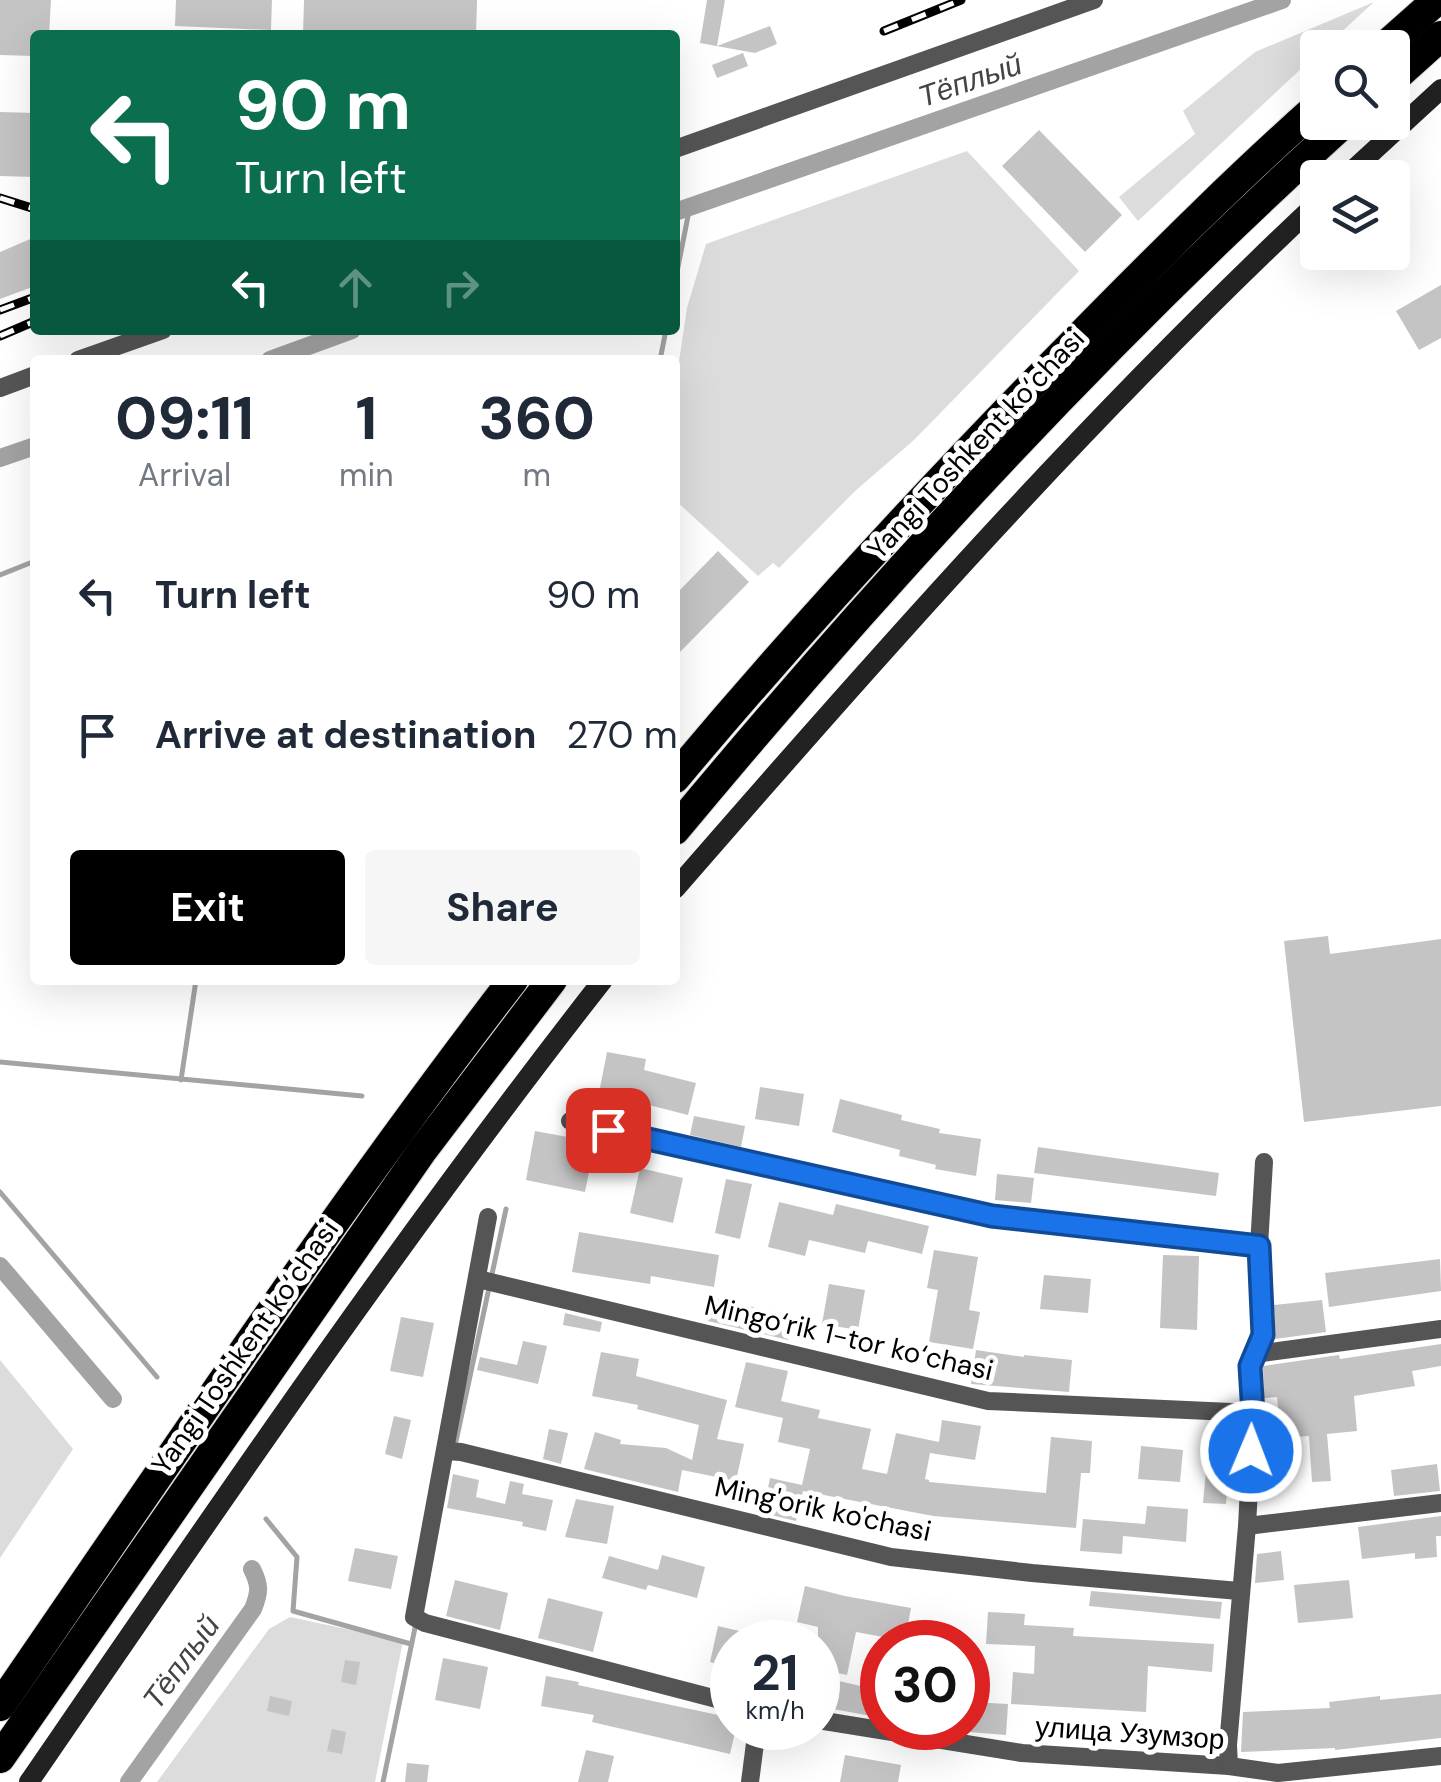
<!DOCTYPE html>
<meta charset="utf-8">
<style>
:root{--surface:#fff;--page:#f6f6f7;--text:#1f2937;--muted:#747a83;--accent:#000}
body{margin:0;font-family:"DM Sans",sans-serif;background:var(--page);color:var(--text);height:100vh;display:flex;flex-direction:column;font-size:38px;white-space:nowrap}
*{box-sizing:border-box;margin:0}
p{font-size:32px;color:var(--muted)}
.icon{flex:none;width:55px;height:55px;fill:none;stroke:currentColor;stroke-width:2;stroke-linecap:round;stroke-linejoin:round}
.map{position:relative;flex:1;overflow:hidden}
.panel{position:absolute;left:30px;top:355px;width:650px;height:630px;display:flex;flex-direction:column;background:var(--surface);border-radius:10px;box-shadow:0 10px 40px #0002}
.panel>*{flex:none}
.guide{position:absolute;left:30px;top:30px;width:650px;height:305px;border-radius:10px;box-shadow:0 10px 40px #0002;background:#0b6e4f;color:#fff;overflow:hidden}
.buttons{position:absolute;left:1300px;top:30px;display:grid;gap:20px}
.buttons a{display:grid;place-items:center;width:110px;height:110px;border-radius:10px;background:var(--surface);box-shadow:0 10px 40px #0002;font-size:50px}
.speed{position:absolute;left:710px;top:1620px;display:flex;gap:20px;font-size:50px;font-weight:700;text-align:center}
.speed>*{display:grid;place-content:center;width:130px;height:130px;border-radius:50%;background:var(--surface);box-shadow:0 10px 40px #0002;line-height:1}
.speed small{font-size:25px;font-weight:400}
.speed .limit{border:15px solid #d22;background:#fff;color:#111}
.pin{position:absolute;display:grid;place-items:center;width:85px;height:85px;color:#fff;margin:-42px;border-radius:20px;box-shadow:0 5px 15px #0006}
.me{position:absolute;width:110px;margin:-55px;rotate:1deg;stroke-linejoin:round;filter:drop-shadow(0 0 8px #0008)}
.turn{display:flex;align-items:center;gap:35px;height:210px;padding:0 40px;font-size:45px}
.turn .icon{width:130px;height:130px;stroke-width:2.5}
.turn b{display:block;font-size:70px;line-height:85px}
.lanes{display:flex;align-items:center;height:95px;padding:0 40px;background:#0003;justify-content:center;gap:50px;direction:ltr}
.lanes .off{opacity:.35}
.eta{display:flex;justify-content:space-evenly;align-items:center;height:170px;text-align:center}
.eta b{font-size:60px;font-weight:700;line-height:70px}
.primary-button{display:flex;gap:20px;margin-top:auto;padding:20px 40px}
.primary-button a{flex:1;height:115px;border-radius:10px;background:var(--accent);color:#fff;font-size:40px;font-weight:700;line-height:115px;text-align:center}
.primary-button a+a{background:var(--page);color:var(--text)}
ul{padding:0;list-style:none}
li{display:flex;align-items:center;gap:30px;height:140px;padding:0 40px}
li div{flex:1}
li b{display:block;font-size:38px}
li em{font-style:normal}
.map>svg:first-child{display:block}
</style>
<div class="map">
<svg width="1441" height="1782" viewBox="0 0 1441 1782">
<rect width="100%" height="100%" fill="#fff"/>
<g fill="#dcdcdc">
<polygon points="1374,2 1325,47 1318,48 1317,54 1138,221 1119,197 1195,134 1183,111 1255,52"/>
<polygon points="967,151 1079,271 914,440 854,492 779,568 773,563 758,576 675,500 675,388 687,308 706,244"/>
<polygon points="0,1360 73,1449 0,1558"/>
<polygon points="290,1617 403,1641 375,1782 157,1782 269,1629"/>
</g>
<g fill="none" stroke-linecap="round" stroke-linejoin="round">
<g stroke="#a3a3a3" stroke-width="5">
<polyline points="675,282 690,206"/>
<polyline points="294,360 296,351"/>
<polyline points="660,360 666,330"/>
<polyline points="0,575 35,561"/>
<polyline points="0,1062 362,1096"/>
<polyline points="181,1080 196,980"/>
<polyline points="0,1192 157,1377"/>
<polyline points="455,1446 506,1209"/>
<polyline points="266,1519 297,1557 293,1611 411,1644"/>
<polyline points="383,1782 416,1623"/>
</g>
<g stroke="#a3a3a3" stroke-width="18">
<polyline points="675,212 1282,0"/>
<polyline points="270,360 352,330"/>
<polyline points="0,458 35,446"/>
<polyline points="0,1266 113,1399"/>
<path d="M129,1782L253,1609C260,1592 260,1585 252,1569"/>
</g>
</g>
<g fill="#c4c4c4">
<polygon points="0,0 51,0 49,35 35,35 35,56 0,55"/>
<polygon points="176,0 272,0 271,30 175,26"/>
<polygon points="304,0 477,0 476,35 303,35"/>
<polygon points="707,0 725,0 717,46 770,26 777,44 755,53 700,43"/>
<polygon points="743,53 748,66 717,78 712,65"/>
<polygon points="0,112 35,113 35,177 0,176"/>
<polygon points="1039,130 1122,215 1085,252 1002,166"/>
<polygon points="35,237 35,286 0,299 0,252"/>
<polygon points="1441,285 1441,338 1419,350 1396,311"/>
<polygon points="718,551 749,582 675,657 675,595"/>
<polygon points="1328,936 1330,954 1441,939 1441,1106 1304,1122 1284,941"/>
<polygon points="607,1052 646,1059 644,1070 696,1083 688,1115 645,1104 645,1102 599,1093"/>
<polygon points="760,1087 804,1094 799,1126 755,1119"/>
<polygon points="840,1099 902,1115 901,1120 940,1129 939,1133 981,1139 976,1176 935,1169 936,1165 899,1156 900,1150 832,1132"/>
<polygon points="694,1116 745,1126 741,1147 690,1135"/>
<polygon points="535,1131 595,1142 585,1192 526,1180"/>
<polygon points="1038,1147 1219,1173 1216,1196 1034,1173"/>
<polygon points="640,1168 683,1178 673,1223 630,1213"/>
<polygon points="997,1174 1034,1178 1031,1203 995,1200"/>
<polygon points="726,1179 752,1184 740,1239 715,1233"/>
<polygon points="779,1202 833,1215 836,1204 929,1226 922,1254 868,1241 865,1253 809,1240 805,1256 768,1247"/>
<polygon points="579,1232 719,1255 714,1287 651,1276 650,1284 572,1272"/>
<polygon points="934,1250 978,1257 969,1310 980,1312 973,1349 929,1342 938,1290 927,1288"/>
<polygon points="1163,1255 1199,1256 1197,1330 1160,1328"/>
<polygon points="1440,1259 1441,1291 1329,1307 1325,1273"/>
<polygon points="1044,1275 1091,1279 1088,1313 1040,1309"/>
<polygon points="829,1284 865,1290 858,1330 822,1324"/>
<polygon points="714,1298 793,1316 788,1340 708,1321"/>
<polygon points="1322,1300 1326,1332 1275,1339 1274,1305"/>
<polygon points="565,1313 602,1322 600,1332 563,1325"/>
<polygon points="401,1317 434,1323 423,1377 390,1371"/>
<polygon points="523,1341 547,1346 538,1384 477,1370 480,1357 517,1365"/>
<polygon points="1441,1344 1441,1366 1412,1371 1415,1386 1354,1396 1357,1431 1327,1434 1331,1481 1312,1482 1309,1436 1281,1438 1277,1397 1264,1398 1263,1366 1339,1355 1340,1359"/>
<polygon points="976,1350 1024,1357 1024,1355 1072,1360 1069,1392 971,1384"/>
<polygon points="601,1352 639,1359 636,1376 727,1400 717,1439 744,1444 736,1481 682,1470 678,1492 584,1469 595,1432 621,1440 620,1444 666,1448 692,1460 699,1425 637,1409 638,1405 592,1396"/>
<polygon points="746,1362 788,1371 781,1401 820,1410 818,1418 871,1429 862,1469 887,1474 896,1433 939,1442 942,1420 981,1426 975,1460 930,1453 925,1479 929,1480 929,1482 1046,1493 1051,1437 1092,1441 1090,1473 1081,1473 1076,1528 933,1516 803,1491 796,1521 763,1513 770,1478 802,1485 810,1449 778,1442 783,1418 735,1407"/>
<polygon points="394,1416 411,1420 402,1459 385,1454"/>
<polygon points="1210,1427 1232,1429 1226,1504 1203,1503"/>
<polygon points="549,1429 568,1433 561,1464 543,1459"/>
<polygon points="1141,1446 1183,1450 1180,1482 1138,1479"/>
<polygon points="1437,1464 1440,1491 1394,1496 1391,1470"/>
<polygon points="453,1474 479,1480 476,1497 505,1504 510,1481 524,1484 522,1494 553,1500 546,1531 522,1526 523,1522 447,1508"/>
<polygon points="576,1499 614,1506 607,1544 565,1537"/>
<polygon points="1147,1506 1188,1509 1186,1542 1123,1536 1122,1554 1080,1551 1083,1519 1145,1524"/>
<polygon points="1441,1516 1441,1536 1436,1536 1437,1557 1415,1559 1415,1553 1362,1559 1358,1527"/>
<polygon points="355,1548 398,1556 391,1589 348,1581"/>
<polygon points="1281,1551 1284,1580 1255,1583 1257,1554"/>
<polygon points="662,1555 705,1567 697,1598 648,1585 646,1590 602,1578 609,1556 658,1570"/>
<polygon points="455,1580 508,1593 500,1630 446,1616"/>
<polygon points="1349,1580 1353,1618 1298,1623 1294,1585"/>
<polygon points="805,1586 845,1596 911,1608 905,1641 856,1632 847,1675 818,1669 818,1627 797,1622"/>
<polygon points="1091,1591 1222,1602 1220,1619 1089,1606"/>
<polygon points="548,1598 603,1612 593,1652 538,1638"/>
<polygon points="988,1612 1025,1614 1024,1625 1074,1628 1073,1636 1214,1644 1212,1672 1148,1666 1146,1712 1011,1704 1013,1672 1034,1674 1035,1646 986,1644"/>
<polygon points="718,1626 765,1637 765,1642 732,1642 732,1668 710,1662"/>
<polygon points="443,1658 488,1667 480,1709 435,1700"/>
<polygon points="345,1660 360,1662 356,1685 341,1682"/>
<polygon points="546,1676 579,1682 578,1685 732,1718 732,1728 736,1728 730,1754 592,1722 594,1715 541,1706"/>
<polygon points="839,1681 882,1691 882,1718 833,1709"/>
<polygon points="1441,1694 1441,1738 1335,1750 1335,1748 1241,1752 1243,1712 1330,1708 1329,1702 1380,1696 1380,1700"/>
<polygon points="270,1696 292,1701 289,1716 267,1711"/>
<polygon points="971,1702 1008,1704 1006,1735 969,1732"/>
<polygon points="332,1729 346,1732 342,1754 327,1751"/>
<polygon points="586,1750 614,1756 608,1782 578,1782"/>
<polygon points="845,1755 901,1765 898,1782 840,1782"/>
<polygon points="407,1763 429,1765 427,1782 405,1782"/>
</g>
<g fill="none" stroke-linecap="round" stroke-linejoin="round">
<defs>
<g id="highway">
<polyline points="1383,48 1437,0"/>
<polyline points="1392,80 1441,36"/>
<path d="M675,778C806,622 944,473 1087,329C1162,253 1238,177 1318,106"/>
<path d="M675,830C882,581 1104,340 1345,122"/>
<path d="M0,1706C168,1462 332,1215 513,980"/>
<polyline points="0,1758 422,1151 552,980"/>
</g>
</defs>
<use href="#highway" stroke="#dbdbdb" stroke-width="32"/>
<g stroke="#555" stroke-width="18">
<polyline points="675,149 1094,0"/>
<polyline points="78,360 163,330"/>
<polyline points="0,388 35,375"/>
<polyline points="570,1121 992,1216 1259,1246"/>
<polyline points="488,1217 414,1617 425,1623 732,1703"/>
<polyline points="478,1279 988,1401 1253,1413"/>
<polyline points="1255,1354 1441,1329"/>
<polyline points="445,1451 461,1452 891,1557 1032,1573 1239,1591"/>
<polyline points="1247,1526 1441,1503"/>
<polyline points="818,1720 1022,1753 1229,1766 1278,1773 1441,1756"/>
<polyline points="1229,1766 1228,1745 1247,1526 1253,1413 1249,1367 1263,1335 1259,1246 1264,1162"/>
<polyline points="750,1782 757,1728"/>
</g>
<g stroke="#222" stroke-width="20">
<polyline points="1344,178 1441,89"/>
<path d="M675,889C881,652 1089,417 1318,202"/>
<path d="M29,1782C215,1511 400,1239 603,980"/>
</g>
<use href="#highway" stroke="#000" stroke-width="30"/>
<defs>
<g id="rail">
<polyline points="884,31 961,0"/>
<polyline points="0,198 35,209"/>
<polyline points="0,310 35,297"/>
<polyline points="0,336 35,321"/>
</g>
</defs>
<use href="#rail" stroke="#000" stroke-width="9"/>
<use href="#rail" stroke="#fff" stroke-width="5" stroke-dasharray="15" stroke-linecap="butt"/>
</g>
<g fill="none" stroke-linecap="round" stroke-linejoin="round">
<defs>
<polyline id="route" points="608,1130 992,1216 1259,1246 1263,1335 1250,1366 1253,1414 1251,1451"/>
</defs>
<use href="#route" stroke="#114b97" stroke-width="25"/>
<use href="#route" stroke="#1a73e8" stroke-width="18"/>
</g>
<g text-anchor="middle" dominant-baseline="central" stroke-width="10" stroke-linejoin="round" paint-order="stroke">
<g font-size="28" fill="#000" stroke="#fff">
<text transform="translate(976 444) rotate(-47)">Yangi Toshkent ko‘chasi</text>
<text transform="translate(849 1338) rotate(13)">Mingo‘rik 1-tor ko‘chasi</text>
<text transform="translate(245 1347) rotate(-55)">Yangi Toshkent ko‘chasi</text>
<text transform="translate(823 1509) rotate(12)">Ming'orik ko'chasi</text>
<text transform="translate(1130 1733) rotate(4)">улица Узумзор</text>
</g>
<g font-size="30" font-style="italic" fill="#444" stroke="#fff">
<text transform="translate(970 80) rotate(-19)">Тёплый</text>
<text transform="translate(181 1662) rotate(-54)">Тёплый</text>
</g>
</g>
</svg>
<div class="buttons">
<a><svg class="icon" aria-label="search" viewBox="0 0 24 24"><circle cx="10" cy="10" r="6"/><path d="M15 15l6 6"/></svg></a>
<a><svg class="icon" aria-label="layers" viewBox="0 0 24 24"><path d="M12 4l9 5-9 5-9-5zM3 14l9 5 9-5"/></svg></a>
</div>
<div class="speed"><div>21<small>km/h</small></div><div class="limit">30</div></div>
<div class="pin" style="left:608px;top:1130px;background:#d93025"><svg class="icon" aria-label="arrive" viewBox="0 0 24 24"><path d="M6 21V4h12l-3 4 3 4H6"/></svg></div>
<svg class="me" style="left:1251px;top:1451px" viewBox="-20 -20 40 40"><circle r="17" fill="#1a73e8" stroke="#fff" stroke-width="3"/><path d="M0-11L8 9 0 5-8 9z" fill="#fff"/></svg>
<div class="guide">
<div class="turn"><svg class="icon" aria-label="left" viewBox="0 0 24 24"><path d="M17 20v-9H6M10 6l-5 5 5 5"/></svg><div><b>90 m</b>Turn left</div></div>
<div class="lanes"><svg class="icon" aria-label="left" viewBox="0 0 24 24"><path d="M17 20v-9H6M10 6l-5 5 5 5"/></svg><svg class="icon off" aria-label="ahead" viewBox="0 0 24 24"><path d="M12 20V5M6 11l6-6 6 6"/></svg><svg class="icon off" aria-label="right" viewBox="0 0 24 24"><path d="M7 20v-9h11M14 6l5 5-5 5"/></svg></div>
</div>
<section class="panel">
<div class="eta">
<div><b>09:11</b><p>Arrival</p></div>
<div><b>1</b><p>min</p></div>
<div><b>360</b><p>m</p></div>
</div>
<ul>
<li><svg class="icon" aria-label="left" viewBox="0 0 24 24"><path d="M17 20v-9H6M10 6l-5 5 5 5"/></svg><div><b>Turn left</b></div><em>90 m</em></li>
<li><svg class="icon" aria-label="arrive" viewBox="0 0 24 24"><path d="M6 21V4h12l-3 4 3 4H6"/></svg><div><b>Arrive at destination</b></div><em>270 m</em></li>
</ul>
<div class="primary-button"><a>Exit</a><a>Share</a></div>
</section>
</div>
